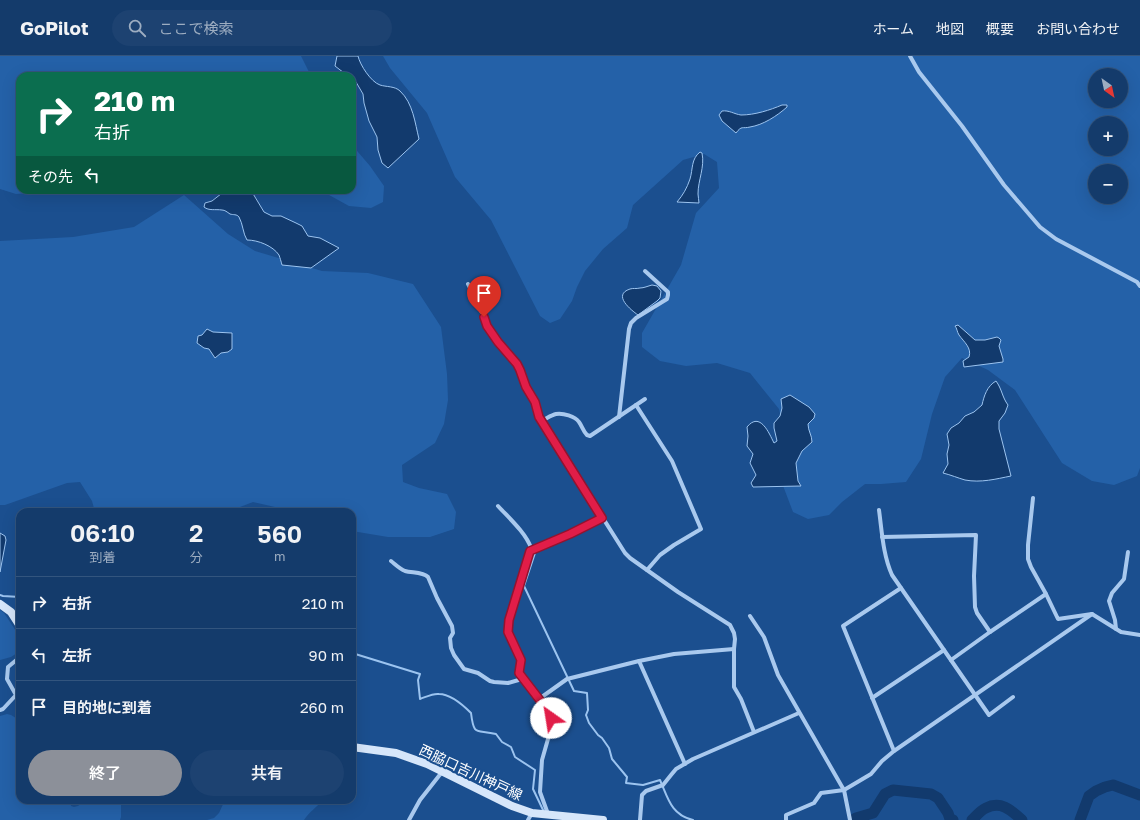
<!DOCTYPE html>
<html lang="ja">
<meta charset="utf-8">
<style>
:root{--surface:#143b6b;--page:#1d4271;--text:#f1f3f6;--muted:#9dadc1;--line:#33557e;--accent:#8c9099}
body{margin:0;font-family:"Golos Text","Noto Sans JP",sans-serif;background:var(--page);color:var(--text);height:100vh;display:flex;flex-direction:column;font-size:15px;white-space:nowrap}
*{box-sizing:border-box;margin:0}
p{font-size:13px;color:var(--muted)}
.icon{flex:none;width:22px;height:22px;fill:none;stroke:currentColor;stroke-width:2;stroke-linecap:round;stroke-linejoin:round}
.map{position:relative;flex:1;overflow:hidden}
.side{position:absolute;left:16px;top:452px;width:340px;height:296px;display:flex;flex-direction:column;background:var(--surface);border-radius:12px;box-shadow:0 4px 16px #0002,0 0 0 1px var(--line)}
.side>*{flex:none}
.top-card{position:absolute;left:16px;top:16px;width:340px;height:122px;border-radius:12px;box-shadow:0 4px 16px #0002,0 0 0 1px var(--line);background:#0b6e4f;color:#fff;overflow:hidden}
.needle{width:26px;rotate:147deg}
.controls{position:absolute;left:1088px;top:12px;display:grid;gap:8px}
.controls a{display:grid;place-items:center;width:40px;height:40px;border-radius:50%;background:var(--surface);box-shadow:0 4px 16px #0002,0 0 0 1px var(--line);font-size:20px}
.pin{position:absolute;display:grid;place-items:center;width:34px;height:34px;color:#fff;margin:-41px -17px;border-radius:50% 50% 50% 0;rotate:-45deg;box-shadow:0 0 4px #0007}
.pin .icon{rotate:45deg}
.me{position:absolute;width:44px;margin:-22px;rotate:328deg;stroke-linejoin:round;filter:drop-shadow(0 0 3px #0008)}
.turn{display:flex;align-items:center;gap:14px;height:84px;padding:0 12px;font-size:18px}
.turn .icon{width:52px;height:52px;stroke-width:2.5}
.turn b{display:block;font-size:28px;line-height:34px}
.then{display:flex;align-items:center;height:38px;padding:0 12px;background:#0003;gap:8px;font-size:15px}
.eta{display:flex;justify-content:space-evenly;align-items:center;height:68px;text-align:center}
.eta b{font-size:24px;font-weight:600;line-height:28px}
.primary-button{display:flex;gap:8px;margin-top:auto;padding:8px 12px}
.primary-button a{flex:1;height:46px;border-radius:24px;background:var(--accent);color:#fff;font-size:16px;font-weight:600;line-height:46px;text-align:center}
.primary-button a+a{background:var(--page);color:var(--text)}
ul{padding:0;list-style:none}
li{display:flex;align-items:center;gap:12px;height:52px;padding:0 12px;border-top:1px solid var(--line)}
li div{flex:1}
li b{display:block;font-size:15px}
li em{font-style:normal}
header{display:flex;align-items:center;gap:24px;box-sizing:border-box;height:56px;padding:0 20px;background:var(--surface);border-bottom:1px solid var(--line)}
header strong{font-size:19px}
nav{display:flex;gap:22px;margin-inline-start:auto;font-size:14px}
.search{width:280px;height:36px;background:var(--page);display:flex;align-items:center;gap:10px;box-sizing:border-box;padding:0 14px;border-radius:22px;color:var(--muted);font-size:15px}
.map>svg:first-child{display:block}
</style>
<header>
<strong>GoPilot</strong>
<div class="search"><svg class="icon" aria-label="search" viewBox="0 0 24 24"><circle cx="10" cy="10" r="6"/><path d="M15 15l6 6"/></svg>ここで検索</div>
<nav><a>ホーム</a><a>地図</a><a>概要</a><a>お問い合わせ</a></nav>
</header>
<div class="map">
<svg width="1140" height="764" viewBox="0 0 1140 764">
<rect width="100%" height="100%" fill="#1b4f8f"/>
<g fill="#2461a8" fill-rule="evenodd">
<polygon points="0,0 301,0 311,20 20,20 20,134 61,134 60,135 16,138 0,133"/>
<path d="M383,0H1140V412L1137,420L1114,429L1092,425L1062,407L1015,334L988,314L962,302L945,321L932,358L921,403L906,426L881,428H865L842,446L829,459L808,463L793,456L782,427L785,379L779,353L750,317L717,307L686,310L660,305L642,291V277L681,209L696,157L719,132L717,106L704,98L683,104L633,149L627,172L603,193L585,215L577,231L572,245L560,263L550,267L540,260L491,164L455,121L427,57L390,12ZM1095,19H1121V45H1095ZM782,49L787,51C777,60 763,69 750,71C742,73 742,69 736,76L726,55L742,59L759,57ZM1095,67H1121V93H1095ZM1095,115H1121V141H1095Z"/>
<polygon points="352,89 370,110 384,130 383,146 371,152 349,150 320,134 352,134"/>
<polygon points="184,139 228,178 255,195 322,215 368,217 413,228 441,271 447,318 448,344 444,368 435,387 402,409 403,426 419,432 447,438 456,456 454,473 430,481 388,481 352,475 352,456 292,456 284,453 253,446 227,456 95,456 92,445 80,426 67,427 5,449 0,449 0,185 73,181 134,171"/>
<polygon points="0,554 4,557 20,581 20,595 11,601 0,604"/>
<path d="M7,658C13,659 16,662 20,666V744H70L71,750L74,751L78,750L86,744H95L107,749L121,748V761L120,764H0V660Z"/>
<path d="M225,744H323C317,751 309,756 304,764H207L214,762L219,757Z"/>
</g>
<g fill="#123a6d" stroke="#9cc4f0">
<path d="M337,0H358C360,9 371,26 380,29C386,31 395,30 400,35C413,47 415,67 419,83L388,112L382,107L378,94L377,81L369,65L364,47L363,38L356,26L352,23V20H348L335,10Z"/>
<path d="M782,49H787V51C777,60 763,69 750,71C742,73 742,69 736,77L722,65L719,59L722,55C729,54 734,58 741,59C755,59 770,54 782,49Z"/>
<path d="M700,96L702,97C705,111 698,124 698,138C698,141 699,144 699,147L677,146C683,139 687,132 690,123C693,113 691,103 700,96Z"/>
<path d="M226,134H247L252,136L264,156L272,160H281L296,167L302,170L308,180L320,182L339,192L311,212L282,209C281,205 280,202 279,199C273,190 258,184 247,184C243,178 243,168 239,161C237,158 233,159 230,158C227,156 225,154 222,154C215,153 209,155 204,151L205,147L212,145Z"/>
<path d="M652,229L657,230L661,235L660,242L657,245L638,259C631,254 612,239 630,233C633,232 636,233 640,232C644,232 648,230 652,229Z"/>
<path d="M958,269L975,284H985L997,281L999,282L1001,284L999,290L1003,303V306L964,311L963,305L969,301C972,292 964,286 959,279C957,276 957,272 955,270Z"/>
<polygon points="207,273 213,276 232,277 232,293 228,296 221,297 215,302 209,293 204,292 197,287 198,280 202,279"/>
<path d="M996,325C1002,333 1002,341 1008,349L1005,357L999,365V373L1011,420C996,423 981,427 965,424C958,422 951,419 943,417L948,408L947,398L949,389L947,378L951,372L959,367L965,360L974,356L982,349C984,340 987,330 996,325Z"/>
<path d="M790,339L809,351L815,358L814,362L808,368C808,375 812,379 812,386L802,395L796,407L798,425L801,430L753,431L751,427L756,419L750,407L753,398L747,390L748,380L747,371C760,355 769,377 774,387L777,385L774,372V367L780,360L782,352L781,343Z"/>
<polygon points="0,477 5,480 6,484 0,516"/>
</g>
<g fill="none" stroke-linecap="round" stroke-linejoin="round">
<g stroke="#9cc4f0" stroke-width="2">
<path d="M535,497L524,530L574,635L587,637L588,654L586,659L589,667L598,679L602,682L609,692L612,703L627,721L626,727L643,729L660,724C668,742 671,759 693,764"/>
<polyline points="0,539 3,540 20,541"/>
<path d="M352,597L420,618L418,624L420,643C426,641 433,637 439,638C450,638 464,650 471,657C474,681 476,673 496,678L502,686L511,691L515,701L535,714L533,733L544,756"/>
</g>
<g stroke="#123a6d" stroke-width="11">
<polyline points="854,764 856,762 873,757 885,738 893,734 931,738 938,742 948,757 950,763 953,764"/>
<path d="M972,764C976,760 981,754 986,752C1001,744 1012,755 1022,764"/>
<polyline points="1080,764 1089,740 1096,735 1105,731 1113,729 1140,739"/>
</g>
<g stroke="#a9c9ee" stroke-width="4">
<polyline points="910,0 919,16 962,70 1004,129 1040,171 1056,183 1137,226 1140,230"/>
<polyline points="468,228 484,261 487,271 498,286 517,308 520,313 526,331 535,346 539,361 625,497 630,502 678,536 730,569 734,577 735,583 734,593 734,631 741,643 754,676"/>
<polyline points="636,349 672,405 701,473 674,489 660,499 647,514"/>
<polyline points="619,361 629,273 631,267 636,262 667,243 668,239 668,236 645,215"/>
<path d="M541,365C546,363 551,359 556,358C563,357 575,360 579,366C582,370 583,375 587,379L590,380L645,343"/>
<polyline points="1033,442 1028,489 1028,503 1031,511 1046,538 1058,563 1092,558 1121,576 1140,579"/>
<path d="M498,450C508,461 526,477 531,492L509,564V576L521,604L519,617L549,656L551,662L552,669L542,704L540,736L548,758"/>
<path d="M879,454C882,476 883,499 892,519L989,659L1013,641"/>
<polyline points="882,481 976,479 974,520 975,551 977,557 990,576"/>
<polyline points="530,495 570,478 602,462"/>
<path d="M391,505C396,509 400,513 405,515C412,517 423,516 428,521L437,542L452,570L453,577L450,582L451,592L454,599L464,613L478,617L490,625L494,626L508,627L522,623"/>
<polyline points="750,560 764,581 778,619 841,729 844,734 850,764"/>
<polyline points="1116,573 1115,564 1109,545 1112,537 1124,523 1128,496"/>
<polyline points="951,604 990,576 1046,538"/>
<polyline points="639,605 685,708"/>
<polyline points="872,642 944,594"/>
<polyline points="539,643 567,623 639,605 674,598 734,593"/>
<polyline points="0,654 3,653 16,639 7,623 8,611 20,601"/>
<polyline points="894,695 843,570 901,532"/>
<polyline points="409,764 420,744 442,716"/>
<polyline points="528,764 532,757"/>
<polyline points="640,764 642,739 646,735 663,729 671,719 676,713 693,703 799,657"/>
<polyline points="786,764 786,759 814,747 821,737 844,734 871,718 882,705 894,695 1092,558"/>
</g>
<g stroke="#d6e6fa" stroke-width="8">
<polyline points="0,548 11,556 20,570"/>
<polyline points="352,691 396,697 427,708 512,750 532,757 603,764"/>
</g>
</g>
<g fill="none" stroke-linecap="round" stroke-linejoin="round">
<defs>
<polyline id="route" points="484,261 487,270 498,286 517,308 520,314 526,331 535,346 539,361 602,462 570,478 530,495 509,564 508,576 521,604 519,617 549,656 551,662"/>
</defs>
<use href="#route" stroke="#92132f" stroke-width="10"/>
<use href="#route" stroke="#e11d48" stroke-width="7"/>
</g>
<g text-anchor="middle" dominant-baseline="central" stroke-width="4" stroke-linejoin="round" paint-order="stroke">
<g font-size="14" fill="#fff" stroke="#1b4f8f">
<text transform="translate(471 716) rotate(25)">西脇口吉川神戸線</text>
</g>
</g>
</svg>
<div class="controls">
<a><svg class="needle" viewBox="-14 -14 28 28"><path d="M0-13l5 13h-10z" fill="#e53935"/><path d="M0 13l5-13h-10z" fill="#9dadc1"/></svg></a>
<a>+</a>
<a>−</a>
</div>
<div class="pin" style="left:484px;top:261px;background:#d93025"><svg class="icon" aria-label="arrive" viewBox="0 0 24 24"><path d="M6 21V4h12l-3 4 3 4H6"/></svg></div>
<svg class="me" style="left:551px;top:662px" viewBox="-20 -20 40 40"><circle r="19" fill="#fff"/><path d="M0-13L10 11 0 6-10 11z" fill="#e11d48"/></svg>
<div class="top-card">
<div class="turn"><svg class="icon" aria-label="right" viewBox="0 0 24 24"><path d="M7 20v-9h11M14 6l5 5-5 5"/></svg><div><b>210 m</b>右折</div></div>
<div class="then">その先<svg class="icon" aria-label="left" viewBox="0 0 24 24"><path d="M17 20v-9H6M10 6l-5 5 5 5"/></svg></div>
</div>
<section class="side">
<div class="eta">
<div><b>06:10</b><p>到着</p></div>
<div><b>2</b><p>分</p></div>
<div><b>560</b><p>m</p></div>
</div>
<ul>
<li><svg class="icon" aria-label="right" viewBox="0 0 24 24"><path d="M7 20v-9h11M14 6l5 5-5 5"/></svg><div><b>右折</b></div><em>210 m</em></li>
<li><svg class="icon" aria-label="left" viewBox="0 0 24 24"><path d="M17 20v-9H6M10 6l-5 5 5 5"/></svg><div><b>左折</b></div><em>90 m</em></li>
<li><svg class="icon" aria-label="arrive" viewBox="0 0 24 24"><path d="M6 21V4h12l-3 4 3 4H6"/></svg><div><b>目的地に到着</b></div><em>260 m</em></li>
</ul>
<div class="primary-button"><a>終了</a><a>共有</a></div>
</section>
</div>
